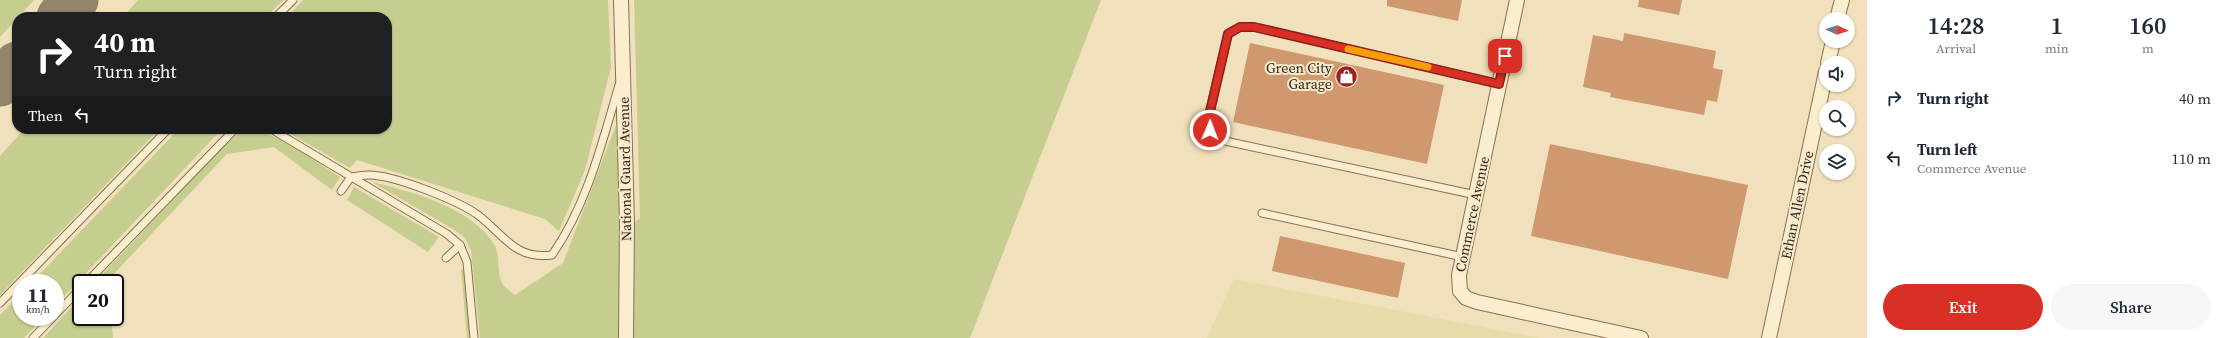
<!DOCTYPE html>
<style>
:root{--surface:#fff;--page:#f6f6f7;--text:#1f2937;--muted:#747a83;--accent:#d93025}
body{margin:0;font-family:"Source Serif 4",serif;background:var(--page);color:var(--text);height:100vh;display:flex;flex-direction:column;font-size:15px;white-space:nowrap}
*{box-sizing:border-box;margin:0}
p{font-size:13px;color:var(--muted)}
.icon{flex:none;width:22px;height:22px;fill:none;stroke:currentColor;stroke-width:2;stroke-linecap:round;stroke-linejoin:round}
.map{position:relative;flex:1;overflow:hidden}
.drawer{display:flex;flex-direction:column;background:var(--surface);width:360px}
.drawer>*{flex:none}
.banner{position:absolute;left:12px;top:12px;width:380px;height:122px;border-radius:16px;box-shadow:0 1px 3px #0004;background:#202124;color:#fff;overflow:hidden}
.needle{width:26px;rotate:93deg}
.controls{position:absolute;left:1819px;top:12px;display:grid;gap:8px}
.controls a{display:grid;place-items:center;width:36px;height:36px;border-radius:50%;background:var(--surface);box-shadow:0 1px 3px #0004;font-size:20px}
.speed{position:absolute;left:12px;top:274px;display:flex;gap:8px;font-size:20px;font-weight:700;text-align:center}
.speed>*{display:grid;place-content:center;width:52px;height:52px;border-radius:50%;background:var(--surface);box-shadow:0 1px 3px #0004;line-height:1}
.speed small{font-size:10px;font-weight:400}
.speed .limit{border:2px solid #111;border-radius:6px;background:#fff;color:#111}
.pin{position:absolute;display:grid;place-items:center;width:34px;height:34px;color:#fff;margin:-17px;border-radius:8px;box-shadow:0 2px 6px #0006}
.me{position:absolute;width:44px;margin:-22px;rotate:1deg;stroke-linejoin:round;filter:drop-shadow(0 0 3px #0008)}
.turn{display:flex;align-items:center;gap:14px;height:84px;padding:0 16px;font-size:18px}
.turn .icon{width:52px;height:52px;stroke-width:2.5}
.turn b{display:block;font-size:28px;line-height:34px}
.then{display:flex;align-items:center;height:38px;padding:0 16px;background:#0003;gap:8px;font-size:15px}
.eta{display:flex;justify-content:space-evenly;align-items:center;height:68px;text-align:center}
.eta b{font-size:24px;font-weight:600;line-height:28px}
.button{display:flex;gap:8px;margin-top:auto;padding:8px 16px}
.button a{flex:1;height:46px;border-radius:24px;background:var(--accent);color:#fff;font-size:16px;font-weight:600;line-height:46px;text-align:center}
.button a+a{background:var(--page);color:var(--text)}
ul{padding:0;list-style:none}
li{display:flex;align-items:center;gap:12px;height:60px;padding:0 16px}
li div{flex:1}
li b{display:block;font-size:15px}
li em{font-style:normal}
main{display:flex;flex:1;min-height:0}
.map>svg:first-child{display:block}
</style>
<main>
<div class="map">
<svg width="1867" height="338" viewBox="0 0 1867 338">
<rect width="100%" height="100%" fill="#f0e0bb"/>
<polygon fill="#e6dca8" points="1234,279 1540,338 1207,338"/>
<g fill="#c6ce8f">
<polygon points="0,0 34,0 0,37"/>
<polygon points="138,0 283,0 266,17 123,17"/>
<polygon points="303,0 608,0 611,67 585,170 559,231 545,219 357,160 350,168 282,129 387,129 387,17 287,17"/>
<path d="M634,0H1101L970,338H480L471,251L465,238L453,229L372,182C411,191 472,208 494,244C501,255 496,272 502,283C504,287 511,292 515,295L563,263L616,125L619,176V236L640,218Z"/>
<polygon points="24,129 159,129 0,295 0,156"/>
<polygon points="179,129 222,129 55,306 55,283 31,283"/>
<path d="M248,130C279,132 314,161 340,177L332,190L274,147L227,154L107,281V283H94L217,153L238,134Z"/>
<polygon points="354,187 439,237 428,252 347,200"/>
<polygon points="464,269 470,338 467,338 461,270"/>
<polygon points="21,293 21,317 44,317 24,338 0,338 0,315"/>
<polygon points="81,297 81,317 111,317 113,338 43,338"/>
</g>
<g fill="none" stroke-linecap="round" stroke-linejoin="round">
<g stroke="#93846a" stroke-width="47">
<polyline points="60,17 75,0"/>
<polyline points="0,83 17,65"/>
</g>
</g>
<g fill="#d0986e">
<polygon points="1387,0 1462,0 1458,21 1387,6"/>
<polygon points="1639,0 1682,0 1679,15 1638,7"/>
<polygon points="1624,33 1716,51 1713,68 1723,70 1717,102 1707,100 1704,115 1610,97 1611,93 1583,87 1593,35 1623,41"/>
<polygon points="1250,43 1444,85 1427,164 1233,122"/>
<polygon points="1550,144 1748,185 1728,279 1531,236"/>
<polygon points="1280,236 1405,263 1398,298 1272,271"/>
</g>
<g fill="none" stroke-linecap="round" stroke-linejoin="round">
<defs>
<g id="lane">
<polyline points="276,17 293,0"/>
<polyline points="271,129 447,234 460,245 467,262 474,338"/>
<path d="M341,191L351,177C357,176 363,175 369,175C394,175 457,200 478,215C504,235 515,260 552,255C587,205 602,143 619,85"/>
<polyline points="1476,195 1216,139 1210,131 1208,119 1228,33 1240,27 1254,27 1499,84"/>
<polyline points="1262,213 1463,257"/>
<polyline points="446,258 460,245"/>
<polyline points="86,283 235,129"/>
<polyline points="0,303 168,129"/>
<polyline points="55,315 81,288"/>
<polyline points="33,338 53,317"/>
</g>
<g id="street">
<polyline points="621,0 627,222 626,338"/>
<polyline points="1517,0 1459,275 1460,291 1466,298 1477,302 1641,338"/>
<polyline points="1837,19 1842,0"/>
<polyline points="1828,63 1833,41"/>
<polyline points="1769,338 1826,72"/>
</g>
</defs>
<use href="#lane" stroke="#877054" stroke-width="9"/>
<use href="#street" stroke="#877054" stroke-width="16"/>
<use href="#lane" stroke="#fbeece" stroke-width="7"/>
<use href="#street" stroke="#fbeece" stroke-width="14"/>
</g>
<g fill="none" stroke-linecap="round" stroke-linejoin="round">
<defs>
<polyline id="route" points="1210,130 1208,120 1228,34 1240,27 1254,27 1499,84 1505,56"/>
</defs>
<use href="#route" stroke="#8d1f18" stroke-width="10"/>
<use href="#route" stroke="#d93025" stroke-width="7"/>
<polyline stroke="#f59e0b" stroke-width="7" points="1348,49 1428,67"/>
</g>
<defs>
<symbol id="shop-disc" viewBox="-11 -11 22 22"><circle r="9.5" fill="#9a2121" stroke="#f7eaca"/><path d="M-5-2.5h2.3a2.7 3.5 0 0 1 5.4 0H5L5.5 6h-11ZM-1.5-2.5h3a1.5 2.3 0 0 0-3 0Z" fill="#fff"/></symbol>
</defs>
<g fill-rule="evenodd">
<use href="#shop-disc" x="1334" y="64" width="25" height="25"/>
</g>
<g text-anchor="middle" dominant-baseline="central" stroke-width="4" stroke-linejoin="round" paint-order="stroke">
<g font-size="14" fill="#36271a" stroke="#f7eaca" text-anchor="end">
<text x="1332" y="68">Green City<tspan x="1332" dy="16">Garage</tspan></text>
</g>
<g font-size="14" fill="#36271a" stroke="#f7eaca">
<text transform="translate(625 169) rotate(-91)">National Guard Avenue</text>
<text transform="translate(1797 205) rotate(-78)">Ethan Allen Drive</text>
<text transform="translate(1472 214) rotate(-78)">Commerce Avenue</text>
</g>
</g>
</svg>
<div class="controls">
<a><svg class="needle" viewBox="-14 -14 28 28"><path d="M0-13l5 13h-10z" fill="#e53935"/><path d="M0 13l5-13h-10z" fill="#747a83"/></svg></a>
<a><svg class="icon" aria-label="sound" viewBox="0 0 24 24"><path d="M4 9h4l5-4v14l-5-4H4zM17 9q2 3 0 6"/></svg></a>
<a><svg class="icon" aria-label="search" viewBox="0 0 24 24"><circle cx="10" cy="10" r="6"/><path d="M15 15l6 6"/></svg></a>
<a><svg class="icon" aria-label="layers" viewBox="0 0 24 24"><path d="M12 4l9 5-9 5-9-5zM3 14l9 5 9-5"/></svg></a>
</div>
<div class="speed"><div>11<small>km/h</small></div><div class="limit">20</div></div>
<div class="pin" style="left:1505px;top:56px;background:#d93025"><svg class="icon" aria-label="arrive" viewBox="0 0 24 24"><path d="M6 21V4h12l-3 4 3 4H6"/></svg></div>
<svg class="me" style="left:1210px;top:130px" viewBox="-20 -20 40 40"><circle r="17" fill="#d93025" stroke="#fff" stroke-width="3"/><path d="M0-11L8 9 0 5-8 9z" fill="#fff"/></svg>
<div class="banner">
<div class="turn"><svg class="icon" aria-label="right" viewBox="0 0 24 24"><path d="M7 20v-9h11M14 6l5 5-5 5"/></svg><div><b>40 m</b>Turn right</div></div>
<div class="then">Then<svg class="icon" aria-label="left" viewBox="0 0 24 24"><path d="M17 20v-9H6M10 6l-5 5 5 5"/></svg></div>
</div>
</div>
<section class="drawer">
<div class="eta">
<div><b>14:28</b><p>Arrival</p></div>
<div><b>1</b><p>min</p></div>
<div><b>160</b><p>m</p></div>
</div>
<ul>
<li><svg class="icon" aria-label="right" viewBox="0 0 24 24"><path d="M7 20v-9h11M14 6l5 5-5 5"/></svg><div><b>Turn right</b></div><em>40 m</em></li>
<li><svg class="icon" aria-label="left" viewBox="0 0 24 24"><path d="M17 20v-9H6M10 6l-5 5 5 5"/></svg><div><b>Turn left</b><p>Commerce Avenue</p></div><em>110 m</em></li>
</ul>
<div class="button"><a>Exit</a><a>Share</a></div>
</section>
</main>
